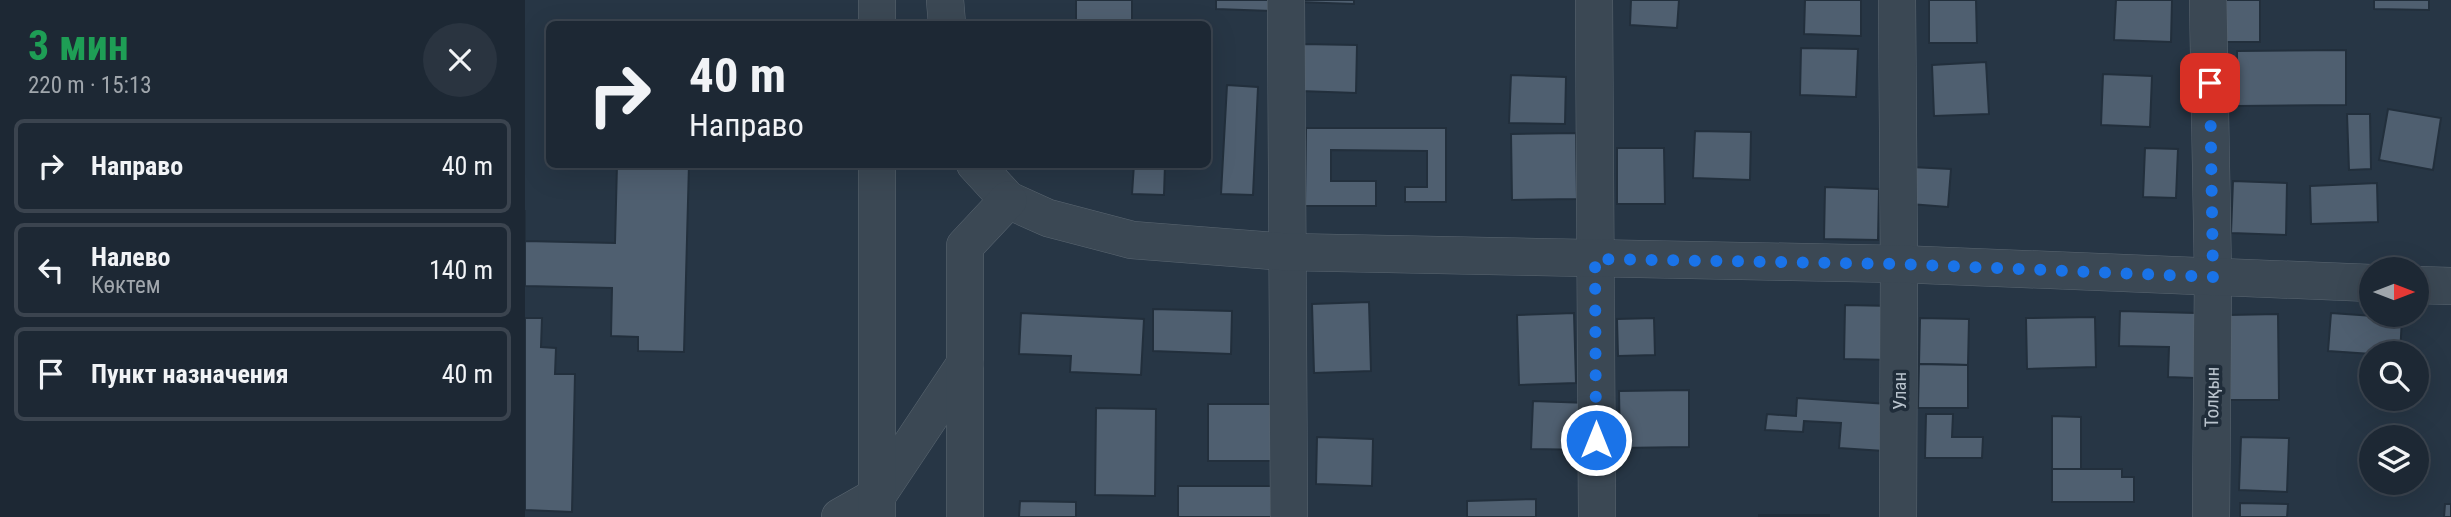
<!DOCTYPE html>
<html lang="ru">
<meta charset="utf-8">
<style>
:root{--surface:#1d2834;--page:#2a3440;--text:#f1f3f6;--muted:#a0a6ac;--line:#3b444f}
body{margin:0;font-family:"Roboto Condensed",sans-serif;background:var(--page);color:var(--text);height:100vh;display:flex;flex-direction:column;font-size:26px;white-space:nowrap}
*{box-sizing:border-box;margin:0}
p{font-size:23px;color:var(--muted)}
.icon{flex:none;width:38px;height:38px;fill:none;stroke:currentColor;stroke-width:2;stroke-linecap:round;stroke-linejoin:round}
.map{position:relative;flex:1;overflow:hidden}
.details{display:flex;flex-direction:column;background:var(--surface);width:525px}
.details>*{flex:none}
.banner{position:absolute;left:21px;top:21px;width:665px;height:147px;border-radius:10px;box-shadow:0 7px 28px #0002,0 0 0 2px var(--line);background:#1d2834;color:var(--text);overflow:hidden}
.needle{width:46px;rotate:90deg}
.controls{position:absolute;left:1834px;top:257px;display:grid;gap:14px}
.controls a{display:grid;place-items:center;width:70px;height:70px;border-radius:50%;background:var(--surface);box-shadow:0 7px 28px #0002,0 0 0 2px var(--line);font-size:35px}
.pin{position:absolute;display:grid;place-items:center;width:60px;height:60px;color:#fff;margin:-30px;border-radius:14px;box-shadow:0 4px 10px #0006}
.me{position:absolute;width:77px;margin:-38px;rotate:0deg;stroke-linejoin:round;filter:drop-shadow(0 0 5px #0008)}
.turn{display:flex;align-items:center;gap:24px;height:147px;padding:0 28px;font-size:32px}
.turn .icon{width:91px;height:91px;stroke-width:2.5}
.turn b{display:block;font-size:49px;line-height:60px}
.round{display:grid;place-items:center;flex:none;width:74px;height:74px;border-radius:37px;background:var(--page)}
.headline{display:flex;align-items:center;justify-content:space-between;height:119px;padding:0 28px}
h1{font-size:42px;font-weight:700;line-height:52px;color:#1e9e55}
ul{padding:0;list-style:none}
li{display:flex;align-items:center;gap:21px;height:94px;margin:0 14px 10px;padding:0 14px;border:4px solid var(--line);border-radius:10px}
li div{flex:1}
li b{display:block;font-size:26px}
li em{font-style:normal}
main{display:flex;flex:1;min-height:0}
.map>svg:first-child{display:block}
</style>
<main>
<section class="details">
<div class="headline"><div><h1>3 мин</h1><p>220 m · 15:13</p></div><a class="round"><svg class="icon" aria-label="close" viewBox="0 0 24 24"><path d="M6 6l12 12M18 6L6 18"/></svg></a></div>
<ul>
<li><svg class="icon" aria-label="right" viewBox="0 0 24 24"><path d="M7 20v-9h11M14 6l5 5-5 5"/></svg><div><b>Направо</b></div><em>40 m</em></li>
<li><svg class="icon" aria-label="left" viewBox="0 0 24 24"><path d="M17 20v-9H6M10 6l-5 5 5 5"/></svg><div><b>Налево</b><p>Көктем</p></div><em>140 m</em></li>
<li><svg class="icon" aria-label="arrive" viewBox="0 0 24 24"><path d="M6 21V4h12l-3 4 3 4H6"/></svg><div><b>Пункт назначения</b></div><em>40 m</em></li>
</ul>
</section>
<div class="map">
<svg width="1926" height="517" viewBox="0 0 1926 517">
<rect width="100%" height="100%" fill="#273645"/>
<g fill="#4f5f70" stroke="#222f3c" stroke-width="2">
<rect x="551" y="0" width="56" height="24"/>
<polygon points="691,0 747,0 747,11 691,9"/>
<polygon points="773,0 829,0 829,4 773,2"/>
<polygon points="1106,0 1154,0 1152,28 1105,25"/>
<polygon points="1280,0 1336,0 1336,36 1279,34"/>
<polygon points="1404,0 1451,0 1452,43 1404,43"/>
<polygon points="1591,0 1647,0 1646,42 1589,40"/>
<polygon points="1697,0 1735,0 1735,42 1696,42"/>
<polygon points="1849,0 1904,0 1904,10 1849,9"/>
<polygon points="777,44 832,45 831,93 775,91"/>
<polygon points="1276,48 1333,49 1331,97 1275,95"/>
<polygon points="1821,50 1821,105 1712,106 1712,51"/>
<polygon points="1461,62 1464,114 1409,116 1407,65"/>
<polygon points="1578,74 1627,76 1625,127 1576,125"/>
<polygon points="986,75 1041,77 1040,124 984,123"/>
<polygon points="702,85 733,87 728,195 696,194"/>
<polygon points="1863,109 1916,118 1908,170 1854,160"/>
<polygon points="1822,114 1845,114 1846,169 1824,170"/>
<polygon points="781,128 921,128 921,202 880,202 880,187 902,187 902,151 806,150 806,181 851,181 851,206 780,206"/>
<polygon points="1170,131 1226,132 1225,180 1168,178"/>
<polygon points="1051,133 1052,199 987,200 986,134"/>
<polygon points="1092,148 1139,148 1140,204 1092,204"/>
<polygon points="1620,148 1653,149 1651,198 1618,197"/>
<polygon points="92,164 164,164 159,352 113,351 113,337 86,336 87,288 0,286 0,210 0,241 90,243"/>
<polygon points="609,164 640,164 639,195 607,194"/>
<polygon points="1386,167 1426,169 1423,207 1385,204"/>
<polygon points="1708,181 1762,183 1761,235 1706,233"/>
<polygon points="1852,183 1853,222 1786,224 1785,186"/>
<polygon points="1300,187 1354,189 1353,240 1299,239"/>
<polygon points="844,302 846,371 789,373 787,304"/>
<polygon points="1320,305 1368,306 1366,360 1319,359"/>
<polygon points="628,309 707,311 706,354 628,351"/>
<polygon points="1595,311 1671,313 1670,378 1643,377 1644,347 1594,346"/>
<polygon points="496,313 619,319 616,375 545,372 546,356 494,354"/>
<polygon points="1049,313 1051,383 994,385 992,315"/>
<polygon points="1806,313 1877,318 1875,354 1846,354 1846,366 1846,354 1803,351"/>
<polygon points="1753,314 1754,400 1703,400 1703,315"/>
<polygon points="1570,317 1571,367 1502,369 1501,318"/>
<polygon points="0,318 17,318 16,347 31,348 30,374 50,374 47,512 0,510"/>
<polygon points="1129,318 1130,355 1093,356 1092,319"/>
<polygon points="1395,318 1444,319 1443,365 1394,364"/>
<polygon points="1394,364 1443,365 1443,408 1393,408"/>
<polygon points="1164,390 1164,447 1095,448 1094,391"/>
<polygon points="1272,398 1363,404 1359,451 1314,448 1316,423 1279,421 1278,432 1240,430 1242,414 1271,416"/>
<polygon points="1008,401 1064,403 1063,450 1006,449"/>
<polygon points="683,404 752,404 753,461 683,461"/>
<polygon points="571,408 631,409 630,496 570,495"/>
<polygon points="1401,414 1428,414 1427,437 1458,437 1457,458 1400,458"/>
<polygon points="1527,416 1556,417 1556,469 1527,469"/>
<polygon points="792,437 848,439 847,486 791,484"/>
<polygon points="1716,437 1764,438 1762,492 1714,490"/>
<polygon points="1527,469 1597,469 1597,477 1609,477 1609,502 1527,502"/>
<rect x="653" y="486" width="100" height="31"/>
<polygon points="1011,499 1011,517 942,517 942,501"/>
<polygon points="495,501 551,502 551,517 494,517"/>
<polygon points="1715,503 1763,504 1762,517 1715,517"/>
<polygon points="1920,504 1926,504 1926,517 1919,517"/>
<rect x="1234" y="515" width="70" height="2"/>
</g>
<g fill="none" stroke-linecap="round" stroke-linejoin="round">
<defs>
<g id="minor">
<polyline points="420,0 422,24"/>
<polyline points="761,0 764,517"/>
<polyline points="1069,0 1072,517"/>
<polyline points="1372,0 1374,264 1373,517"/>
<polyline points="1683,0 1688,277 1686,517"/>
<polyline points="352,24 352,0"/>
<polyline points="450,164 483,200 523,218 607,240 762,252 1374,264 1846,283"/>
<polyline points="1892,285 1926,286"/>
<polyline points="315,517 352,496 440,364"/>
<polyline points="352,517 352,164"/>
<polyline points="440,517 440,246 483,200"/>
</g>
</defs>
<use href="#minor" stroke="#5a6671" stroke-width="38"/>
<use href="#minor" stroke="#3b4854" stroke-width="37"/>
</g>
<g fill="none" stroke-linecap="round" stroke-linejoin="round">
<polyline stroke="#1a73e8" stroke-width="12" stroke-dasharray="0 21.6" points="1071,440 1070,259 1374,264 1688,277 1685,83"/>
</g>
<g text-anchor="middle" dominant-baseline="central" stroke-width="7" stroke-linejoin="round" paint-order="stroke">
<g font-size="19" fill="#b9c3cd" stroke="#202d3a">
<text transform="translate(1374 391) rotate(-90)">Улан</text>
<text transform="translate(1687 397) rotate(-89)">Толқын</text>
</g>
</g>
</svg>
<div class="controls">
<a><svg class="needle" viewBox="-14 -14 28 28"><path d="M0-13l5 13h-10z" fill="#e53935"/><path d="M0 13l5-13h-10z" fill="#a0a6ac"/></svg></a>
<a><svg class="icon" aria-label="search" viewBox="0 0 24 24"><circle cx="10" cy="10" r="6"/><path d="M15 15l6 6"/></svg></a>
<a><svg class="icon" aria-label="layers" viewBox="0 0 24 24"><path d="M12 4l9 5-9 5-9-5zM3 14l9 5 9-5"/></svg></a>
</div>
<div class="pin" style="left:1685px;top:83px;background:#d93025"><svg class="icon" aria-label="arrive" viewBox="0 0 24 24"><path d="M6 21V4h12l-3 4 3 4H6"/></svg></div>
<svg class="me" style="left:1071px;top:440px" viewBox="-20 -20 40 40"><circle r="17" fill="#1a73e8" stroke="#fff" stroke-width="3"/><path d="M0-11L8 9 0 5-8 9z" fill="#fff"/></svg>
<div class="banner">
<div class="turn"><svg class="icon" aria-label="right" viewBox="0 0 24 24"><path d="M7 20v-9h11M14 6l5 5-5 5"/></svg><div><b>40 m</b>Направо</div></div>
</div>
</div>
</main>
